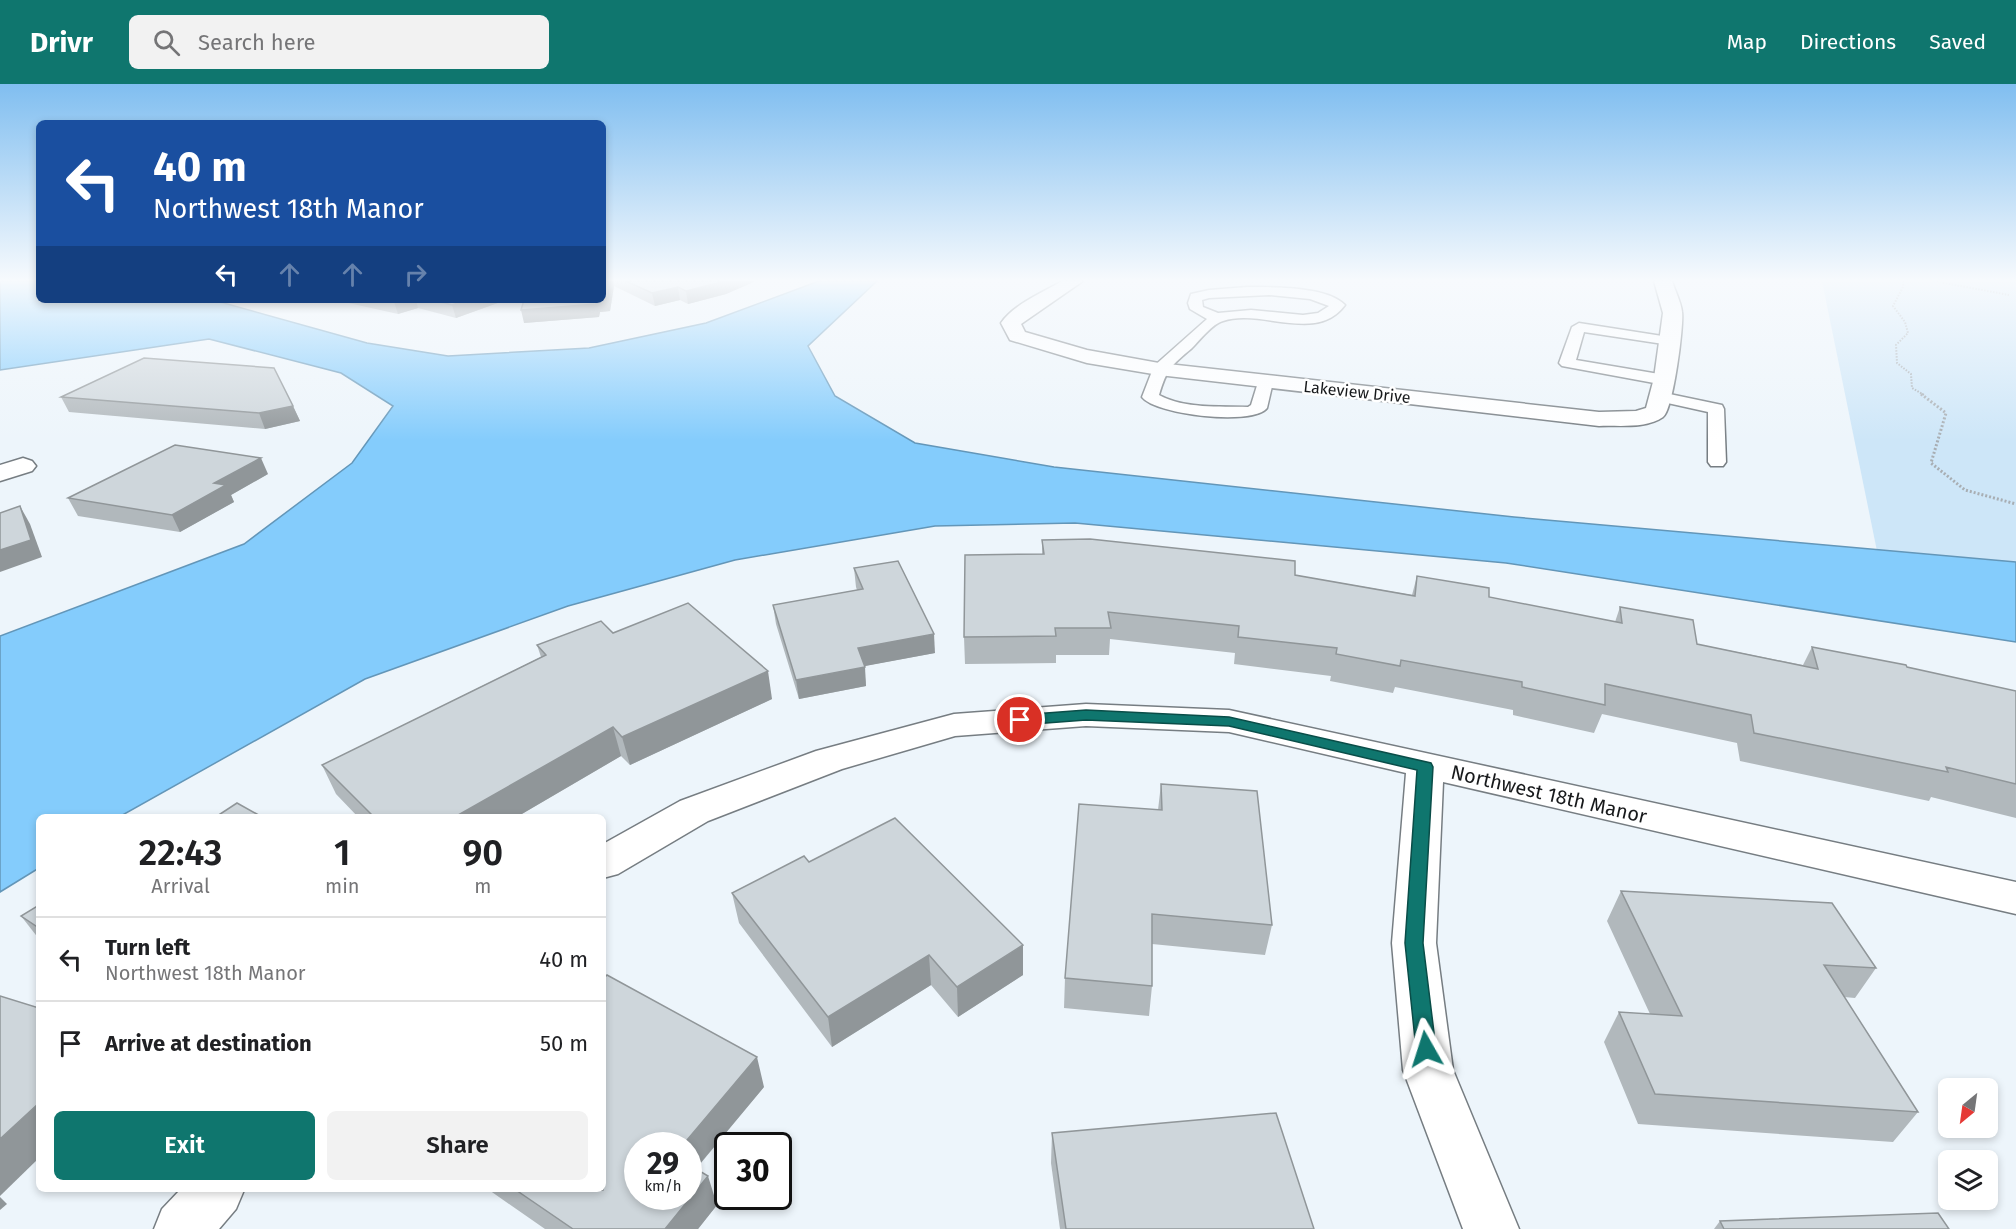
<!DOCTYPE html>
<style>
:root{--surface:#fff;--page:#f2f2f2;--text:#202124;--muted:#757577;--line:#e0e0e0;--accent:#0f766e}
body{margin:0;font-family:"Fira Sans",sans-serif;background:var(--page);color:var(--text);height:100vh;display:flex;flex-direction:column;font-size:22px;white-space:nowrap}
*{box-sizing:border-box;margin:0}
p{font-size:20px;color:var(--muted)}
.icon{flex:none;width:33px;height:33px;fill:none;stroke:currentColor;stroke-width:2;stroke-linecap:round;stroke-linejoin:round}
.map{position:relative;flex:1;overflow:hidden}
.panel{position:absolute;left:36px;top:730px;width:570px;height:378px;display:flex;flex-direction:column;background:var(--surface);border-radius:9px;box-shadow:0 3px 9px #0003}
.panel>*{flex:none}
.banner{position:absolute;left:36px;top:36px;width:570px;height:183px;border-radius:9px;box-shadow:0 3px 9px #0003;background:#1a4fa0;color:#fff;overflow:hidden}
.needle{width:39px;rotate:209deg}
.controls{position:absolute;left:1938px;top:994px;display:grid;gap:12px}
.controls a{display:grid;place-items:center;width:60px;height:60px;border-radius:9px;background:var(--surface);box-shadow:0 3px 9px #0003;font-size:30px}
.speed{position:absolute;left:624px;top:1048px;display:flex;gap:12px;font-size:30px;font-weight:700;text-align:center}
.speed>*{display:grid;place-content:center;width:78px;height:78px;border-radius:50%;background:var(--surface);box-shadow:0 3px 9px #0003;line-height:1}
.speed small{font-size:15px;font-weight:400}
.speed .limit{border:3px solid #111;border-radius:9px;background:#fff;color:#111}
.pin{position:absolute;display:grid;place-items:center;width:51px;height:51px;color:#fff;margin:-26px;border:3px solid #fff;border-radius:50%;box-shadow:0 2px 6px #0007}
.me{position:absolute;width:66px;margin:-33px;rotate:354deg;stroke-linejoin:round;filter:drop-shadow(0 0 4px #0008)}
.turn{display:flex;align-items:center;gap:21px;height:126px;padding:0 18px;font-size:27px}
.turn .icon{width:78px;height:78px;stroke-width:2.5}
.turn b{display:block;font-size:42px;line-height:51px}
.lanes{display:flex;align-items:center;height:57px;padding:0 18px;background:#0003;justify-content:center;gap:30px;direction:ltr}
.lanes .off{opacity:.35}
.eta{display:flex;justify-content:space-evenly;align-items:center;height:102px;text-align:center}
.eta b{font-size:36px;font-weight:600;line-height:42px}
.button{display:flex;gap:12px;margin-top:auto;padding:12px 18px}
.button a{flex:1;height:69px;border-radius:9px;background:var(--accent);color:#fff;font-size:24px;font-weight:600;line-height:69px;text-align:center}
.button a+a{background:var(--page);color:var(--text)}
ul{padding:0;list-style:none}
li{display:flex;align-items:center;gap:18px;height:84px;padding:0 18px;border-top:2px solid var(--line)}
li div{flex:1}
li b{display:block;font-size:22px}
li em{font-style:normal}
header{display:flex;align-items:center;gap:36px;box-sizing:border-box;height:84px;padding:0 30px;background:var(--accent);color:#fff}
header strong{font-size:28px}
nav{display:flex;gap:33px;margin-inline-start:auto;font-size:21px}
.search{width:420px;height:54px;background:var(--page);display:flex;align-items:center;gap:15px;box-sizing:border-box;padding:0 21px;border-radius:9px;color:var(--muted);font-size:22px}
.map>svg:first-child{display:block}
</style>
<header>
<strong>Drivr</strong>
<div class="search"><svg class="icon" aria-label="search" viewBox="0 0 24 24"><circle cx="10" cy="10" r="6"/><path d="M15 15l6 6"/></svg>Search here</div>
<nav><a>Map</a><a>Directions</a><a>Saved</a></nav>
</header>
<div class="map">
<svg width="2016" height="1145" viewBox="0 0 2016 1145">
<rect width="100%" height="100%" fill="#edf5fb"/>
<polygon fill="#cde6f8" points="1822,197 2016,197 2016,479 1877,467"/>
<polygon fill="#84ccfc" stroke="#6396b8" stroke-width="1.5" points="0,197 39,197 39,216 213,216 367,259 448,272 589,264 706,239 819,197 877,197 808,262 835,312 915,359 1054,383 1514,433 2016,478 2016,558 1506,479 1075,439 935,442 735,476 568,522 365,595 119,733 39,734 39,784 0,808 0,552 244,460 352,379 393,322 341,289 209,255 0,286"/>
<g fill="none" stroke-linecap="round" stroke-linejoin="round">
<defs>
<g id="lane">
<path d="M1247,203C1272,203 1327,202 1345,221C1316,260 1261,224 1223,237C1212,240 1200,256 1192,264C1171,282 1167,284 1159,311C1185,325 1219,322 1248,323L1251,321L1259,295H1271L1273,298L1267,324C1253,342 1156,331 1142,313L1154,282L1207,235L1190,225L1188,219L1191,210L1209,206ZM1269,211L1310,215L1329,222L1318,229L1303,231L1251,226L1218,229L1203,223L1202,216L1209,214Z"/>
<polygon points="1579,239 1675,254 1677,257 1675,260 1670,261 1584,248 1576,276 1665,291 1673,296 1665,301 1562,282 1559,279 1572,243"/>
<polygon points="1660,308 1722,321 1724,325 1726,378 1723,382 1711,382 1708,378 1708,328 1654,316 1652,313 1654,310"/>
</g>
<g id="street">
<path d="M1062,197H1083L1021,240L1025,248L1087,266L1159,279L1599,328L1636,327L1646,324L1654,294L1663,229L1654,197H1672C1675,207 1681,218 1682,228C1684,241 1673,327 1663,333C1646,345 1619,341 1599,342L1159,291L1087,279L1010,256L1001,239C1014,220 1042,209 1062,197Z"/>
<polygon points="23,374 32,377 36,382 32,387 0,397 0,381"/>
<polygon points="1086,620 1229,626 2016,798 2016,830 1443,698 1436,859 1453,986 1519,1145 1463,1145 1403,986 1392,859 1406,689 1229,648 1086,642 955,652 842,685 708,737 618,790 603,794 603,760 680,717 816,667 954,630"/>
<polygon points="180,1106 244,1106 236,1125 219,1145 154,1145 162,1125"/>
</g>
</defs>
<use href="#lane" stroke="#767d82" stroke-width="3"/>
<use href="#street" stroke="#767d82" stroke-width="3"/>
<g stroke="#a8aeb3" stroke-width="2" stroke-dasharray="1.5 1.5" stroke-linecap="butt">
<polyline points="1903,197 1903,203 1893,222 1905,238 1908,249 1896,261 1897,279 1911,290 1912,304 1924,311"/>
<polyline points="1934,197 2009,211"/>
</g>
<polyline stroke="#a8aeb3" stroke-width="3" stroke-dasharray="2 2" stroke-linecap="butt" points="1921,310 1946,329 1931,379 1965,406 2016,420"/>
<use href="#lane" fill="#fff" fill-rule="evenodd"/>
<use href="#street" fill="#fff" fill-rule="evenodd"/>
</g>
<g fill="#b1b8bc">
<polygon points="603,197 756,197 726,210 688,220 680,216 655,222 614,202 610,227 600,228 599,233 524,239"/>
<polygon points="335,216 506,216 456,234 418,224 398,230"/>
<polygon points="61,313 293,322 300,337 265,345 69,328"/>
<polygon points="268,390 231,411 234,418 180,448 78,432 68,414"/>
<polygon points="1042,456 1295,491 1412,511 1417,492 1489,513 1615,538 1620,523 1697,560 1803,581 1812,563 2016,607 2016,734 1931,713 1929,717 1740,677 1737,659 1602,630 1594,649 1513,631 1513,626 1395,603 1393,609 1330,597 1331,592 1234,580 1235,569 1110,555 1109,571 1056,571 1056,579 965,580 964,553 1042,470"/>
<polygon points="854,484 935,569 864,582 866,602 799,615 776,540 773,521 857,506 856,503"/>
<polygon points="613,549 772,615 630,681 621,672 515,734 359,734 336,710 322,681 541,573 537,561"/>
<polygon points="1161,700 1272,841 1265,871 1152,860 1152,902 1149,932 1064,924 1065,894 1158,726"/>
<polygon points="809,778 1023,891 958,933 931,901 832,963 739,839 732,809"/>
<polygon points="1621,807 1876,884 1855,914 1844,913 1918,1028 1893,1058 1638,1040 1604,958 1619,928 1650,930 1607,837"/>
<polygon points="39,821 39,855 21,832"/>
<polygon points="764,1003 696,1085 717,1121 698,1145 545,1145 489,1106 603,1106"/>
<polygon points="1052,1049 1314,1145 1060,1145 1051,1079"/>
<polygon points="1720,1137 1949,1145 1714,1145"/>
</g>
<g fill="#909699">
<polygon points="610,197 613,197 614,202 610,227 600,228 599,233 524,239 521,226 603,216"/>
<polygon points="725,197 756,197 726,210 688,220 686,207"/>
<polygon points="678,203 680,216 655,222 652,209"/>
<polygon points="399,216 416,216 418,224 398,230 394,218"/>
<polygon points="466,216 506,216 456,234 452,221"/>
<polygon points="293,322 300,337 265,345 259,329"/>
<polygon points="261,374 268,390 231,411 234,418 180,448 172,431 214,399"/>
<polygon points="20,422 30,440 42,473 0,488 0,466"/>
<polygon points="934,550 935,569 860,583 858,564"/>
<polygon points="865,583 866,602 799,615 796,596"/>
<polygon points="768,587 772,615 630,681 622,653"/>
<polygon points="613,643 621,672 515,734 453,734"/>
<polygon points="1023,861 1023,891 958,933 957,903"/>
<polygon points="929,871 931,901 832,963 828,933"/>
<polygon points="757,973 764,1003 688,1094 688,1062 682,1062"/>
<polygon points="39,1019 39,1074 0,1112 0,1055"/>
<polygon points="708,1092 717,1121 698,1145 665,1145"/>
<polygon points="0,1113 7,1120 0,1126"/>
</g>
<g fill="#ced6db" stroke="#909699" stroke-width="1.5">
<polygon points="603,197 610,197 608,214 603,214"/>
<polygon points="626,197 725,197 686,207 678,203 652,209"/>
<polygon points="433,216 466,216 452,221"/>
<polygon points="524,216 597,216 596,220 521,226"/>
<polygon points="144,274 274,284 293,322 259,329 61,313"/>
<polygon points="175,361 261,374 214,399 226,401 172,431 68,414"/>
<polygon points="20,422 31,456 0,466 0,429"/>
<polygon points="1090,455 1295,477 1295,491 1415,512 1417,492 1489,504 1489,513 1622,539 1620,523 1693,536 1697,560 1818,585 1812,563 1906,581 1907,583 2016,607 2016,700 1946,683 1948,688 1754,649 1751,631 1605,600 1605,621 1522,603 1522,598 1401,576 1400,582 1336,570 1337,564 1238,553 1239,542 1108,528 1111,544 1055,544 1056,552 964,553 965,471 1044,470 1042,456"/>
<polygon points="898,477 934,550 858,564 865,583 796,596 773,521 863,505 854,484"/>
<polygon points="688,519 768,587 622,653 613,643 453,734 375,734 322,681 546,571 537,561 601,537 613,549"/>
<polygon points="1161,700 1257,707 1272,841 1152,830 1152,902 1065,894 1079,720 1162,726"/>
<polygon points="237,719 264,734 214,734"/>
<polygon points="895,734 1023,861 957,903 929,871 828,933 732,809 804,772 809,778"/>
<polygon points="1621,807 1832,819 1876,884 1824,881 1918,1028 1655,1010 1619,928 1682,932"/>
<polygon points="39,821 39,844 21,832"/>
<polygon points="607,891 757,973 682,1062 638,1062 638,1113 688,1113 688,1080 708,1092 665,1145 573,1145 516,1106 603,1106 603,895"/>
<polygon points="0,912 39,924 39,1019 0,1055"/>
<polygon points="1276,1029 1314,1145 1066,1145 1052,1049"/>
<polygon points="1938,1129 1949,1145 1724,1145 1720,1137"/>
</g>
<linearGradient id="sky" x2="0" y2="1"><stop stop-color="#80bef0"/><stop offset="0.55" stop-color="#f7fafd"/><stop offset="1" stop-color="#f7fafd" stop-opacity="0"/></linearGradient>
<rect width="2016" height="357" fill="url(#sky)"/>
<polygon fill="#0f766e" stroke="#0a4d48" stroke-width="1.5" points="1086,626 1229,633 1431,679 1433,683 1423,859 1436,965 1433,971 1426,974 1419,971 1416,965 1405,859 1417,686 1229,642 1086,636 1020,641 1012,636 1020,631"/>
<g text-anchor="middle" dominant-baseline="central" stroke-width="5" stroke-linejoin="round" paint-order="stroke">
<g font-size="16" fill="#17191b" stroke="#fff">
<text transform="translate(1357 308) rotate(6)">Lakeview Drive</text>
</g>
<g font-size="20" fill="#17191b" stroke="#fff">
<text transform="translate(1549 710) rotate(13)">Northwest 18th Manor</text>
</g>
</g>
</svg>
<div class="controls">
<a><svg class="needle" viewBox="-14 -14 28 28"><path d="M0-13l5 13h-10z" fill="#e53935"/><path d="M0 13l5-13h-10z" fill="#757577"/></svg></a>
<a><svg class="icon" aria-label="layers" viewBox="0 0 24 24"><path d="M12 4l9 5-9 5-9-5zM3 14l9 5 9-5"/></svg></a>
</div>
<div class="speed"><div>29<small>km/h</small></div><div class="limit">30</div></div>
<div class="pin" style="left:1020px;top:636px;background:#d93025"><svg class="icon" aria-label="arrive" viewBox="0 0 24 24"><path d="M6 21V4h12l-3 4 3 4H6"/></svg></div>
<svg class="me" style="left:1426px;top:965px" viewBox="-20 -20 40 40"><path d="M0-17L14 15 0 8-14 15z" fill="#0f766e" stroke="#fff" stroke-width="4"/></svg>
<div class="banner">
<div class="turn"><svg class="icon" aria-label="left" viewBox="0 0 24 24"><path d="M17 20v-9H6M10 6l-5 5 5 5"/></svg><div><b>40 m</b>Northwest 18th Manor</div></div>
<div class="lanes"><svg class="icon" aria-label="left" viewBox="0 0 24 24"><path d="M17 20v-9H6M10 6l-5 5 5 5"/></svg><svg class="icon off" aria-label="ahead" viewBox="0 0 24 24"><path d="M12 20V5M6 11l6-6 6 6"/></svg><svg class="icon off" aria-label="ahead" viewBox="0 0 24 24"><path d="M12 20V5M6 11l6-6 6 6"/></svg><svg class="icon off" aria-label="right" viewBox="0 0 24 24"><path d="M7 20v-9h11M14 6l5 5-5 5"/></svg></div>
</div>
<section class="panel">
<div class="eta">
<div><b>22:43</b><p>Arrival</p></div>
<div><b>1</b><p>min</p></div>
<div><b>90</b><p>m</p></div>
</div>
<ul>
<li><svg class="icon" aria-label="left" viewBox="0 0 24 24"><path d="M17 20v-9H6M10 6l-5 5 5 5"/></svg><div><b>Turn left</b><p>Northwest 18th Manor</p></div><em>40 m</em></li>
<li><svg class="icon" aria-label="arrive" viewBox="0 0 24 24"><path d="M6 21V4h12l-3 4 3 4H6"/></svg><div><b>Arrive at destination</b></div><em>50 m</em></li>
</ul>
<div class="button"><a>Exit</a><a>Share</a></div>
</section>
</div>
